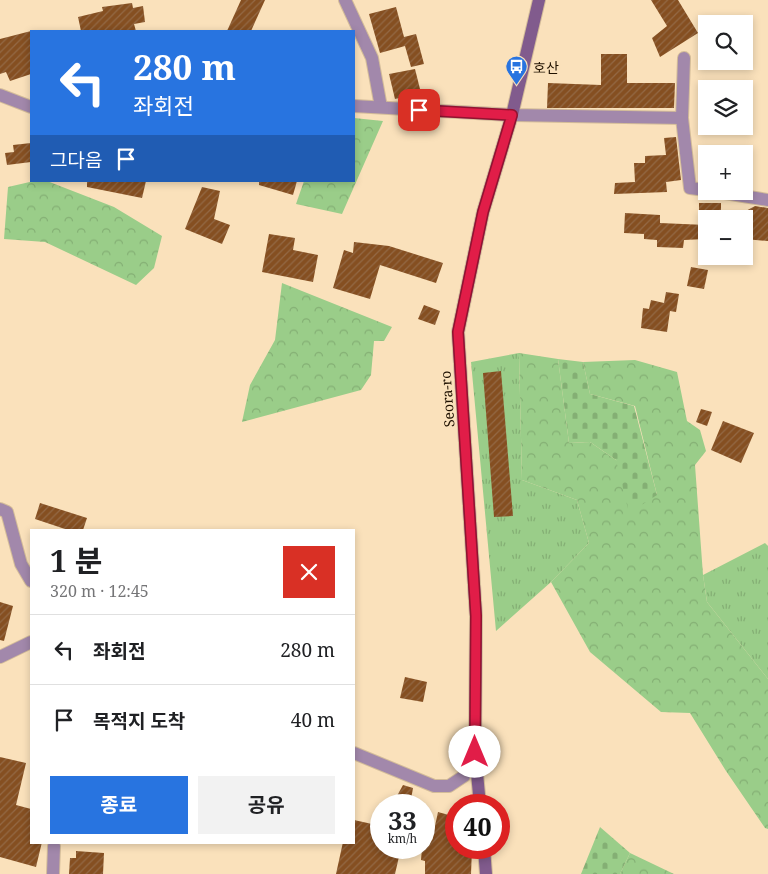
<!DOCTYPE html>
<html lang="ko">
<meta charset="utf-8">
<style>
:root{--surface:#fff;--page:#f2f2f2;--text:#202124;--muted:#757577;--line:#e0e0e0;--accent:#2874e0}
body{margin:0;font-family:"Noto Serif","Noto Sans KR",serif;background:var(--page);color:var(--text);height:100vh;display:flex;flex-direction:column;font-size:19px;white-space:nowrap}
*{box-sizing:border-box;margin:0}
p{font-size:16px;color:var(--muted)}
.icon{flex:none;width:28px;height:28px;fill:none;stroke:currentColor;stroke-width:2;stroke-linecap:round;stroke-linejoin:round}
.map{position:relative;flex:1;overflow:hidden}
.details{position:absolute;left:30px;top:529px;width:325px;height:315px;display:flex;flex-direction:column;background:var(--surface);border-radius:0px;box-shadow:0 2px 8px #0003}
.details>*{flex:none}
.guide{position:absolute;left:30px;top:30px;width:325px;height:152px;border-radius:0px;box-shadow:0 2px 8px #0003;background:#2874e0;color:#fff;overflow:hidden}
.controls{position:absolute;left:698px;top:15px;display:grid;gap:10px}
.controls a{display:grid;place-items:center;width:55px;height:55px;border-radius:0px;background:var(--surface);box-shadow:0 2px 8px #0003;font-size:25px}
.speed{position:absolute;left:370px;top:794px;display:flex;gap:10px;font-size:25px;font-weight:700;text-align:center}
.speed>*{display:grid;place-content:center;width:65px;height:65px;border-radius:50%;background:var(--surface);box-shadow:0 2px 8px #0003;line-height:1}
.speed small{font-size:12px;font-weight:400}
.speed .limit{border:8px solid #d22;background:#fff;color:#111}
.pin{position:absolute;display:grid;place-items:center;width:42px;height:42px;color:#fff;margin:-21px;border-radius:10px;box-shadow:0 2px 8px #0006}
.me{position:absolute;width:55px;margin:-28px;rotate:0deg;stroke-linejoin:round;filter:drop-shadow(0 0 4px #0008)}
.turn{display:flex;align-items:center;gap:18px;height:105px;padding:0 20px;font-size:22px}
.turn .icon{width:65px;height:65px;stroke-width:2.5}
.turn b{display:block;font-size:35px;line-height:42px}
.then{display:flex;align-items:center;height:48px;padding:0 20px;background:#0003;gap:10px;font-size:19px}
.round{display:grid;place-items:center;flex:none;width:52px;height:52px;border-radius:0px;background:var(--page)}
.overview{display:flex;align-items:center;justify-content:space-between;height:85px;padding:0 20px}
h1{font-size:30px;font-weight:700;line-height:38px}
.primary-button{display:flex;gap:10px;margin-top:auto;padding:10px 20px}
.primary-button a{flex:1;height:58px;border-radius:0px;background:var(--accent);color:#fff;font-size:20px;font-weight:700;line-height:58px;text-align:center}
.primary-button a+a{background:var(--page);color:var(--text)}
ul{padding:0;list-style:none}
li{display:flex;align-items:center;gap:15px;height:70px;padding:0 20px;border-top:1px solid var(--line)}
li div{flex:1}
li b{display:block;font-size:19px}
li em{font-style:normal}
.map>svg:first-child{display:block}
</style>
<div class="map">
<svg width="768" height="874" viewBox="0 0 768 874">
<defs>
<pattern id="grass-tufts" width="24" height="20" patternUnits="userSpaceOnUse" patternTransform="scale(1.25)"><rect width="24" height="20" fill="#9acd89"/><path d="M3 7l-1-3M5 7V3M7 7l1-3M15 17l-1-3M17 17v-4M19 17l1-3" fill="none" stroke="#84af74"/></pattern>
<pattern id="forest-crowns" width="20" height="18" patternUnits="userSpaceOnUse" patternTransform="scale(1.25)"><rect width="20" height="18" fill="#9acd89"/><path d="M2 6a3 3 0 1 1 6 0M12 15a3 3 0 1 1 6 0" fill="none" stroke="#84af74"/></pattern>
<pattern id="cemetery-stones" width="16" height="16" patternUnits="userSpaceOnUse" patternTransform="scale(1.25)"><rect width="16" height="16" fill="#9acd89"/><path d="M2 7V4a2 2 0 0 1 4 0v3zM10 15v-3a2 2 0 0 1 4 0v3z" fill="#84af74"/></pattern>
<pattern id="building-hatch" width="6" height="6" patternUnits="userSpaceOnUse" patternTransform="scale(1.25)"><rect width="6" height="6" fill="#854f21"/><path d="M-1 1l2-2M0 6l6-6M5 7l2-2" fill="none" stroke="#936945"/></pattern>
</defs>
<rect width="100%" height="100%" fill="#fae1bb"/>
<g fill="url(#grass-tufts)">
<polygon points="519,353 522,480 577,500 589,543 551,582 496,631 471,362"/>
<polygon points="765,543 768,546 768,679 707,602 703,575"/>
</g>
<g fill="url(#forest-crowns)">
<polygon points="354,118 383,121 342,214 296,204 304,181 354,181"/>
<polygon points="34,181 47,181 114,207 162,236 154,268 136,285 45,242 4,239 8,187"/>
<polygon points="282,283 392,327 384,341 374,341 371,375 361,390 242,422 250,385 275,340"/>
<polygon points="519,353 558,359 569,443 590,442 616,460 657,495 635,406 590,394 583,362 635,360 677,372 687,421 700,430 706,451 695,465 703,575 707,602 768,679 768,829 765,828 726,771 690,713 661,712 590,652 551,582 589,543 577,500 522,480"/>
<polygon points="630,853 674,874 620,874"/>
</g>
<g fill="url(#cemetery-stones)">
<polygon points="558,359 583,362 590,394 634,406 657,495 629,513 616,460 590,442 569,443"/>
<polygon points="600,827 630,853 620,874 581,874"/>
</g>
<g fill="url(#building-hatch)">
<polygon points="241,0 265,0 251,31 227,31"/>
<polygon points="651,0 678,0 698,33 660,57 652,38 667,26"/>
<polygon points="132,3 133,8 143,6 145,22 134,24 136,31 81,31 78,17 103,11 102,7"/>
<polygon points="396,7 404,37 416,34 424,64 411,67 405,46 380,53 369,14"/>
<polygon points="31,31 31,74 10,81 6,72 0,74 0,39"/>
<polygon points="601,54 627,54 627,83 675,83 674,108 547,108 548,83 601,85"/>
<polygon points="415,69 421,93 395,99 389,74"/>
<polygon points="676,137 681,180 666,182 667,192 614,194 615,183 635,182 634,163 645,163 645,156 666,155 664,138"/>
<polygon points="31,143 31,162 7,165 5,153 14,152 13,145"/>
<polygon points="87,181 146,181 142,198 87,187"/>
<polygon points="259,181 297,181 293,195 259,185"/>
<polygon points="202,187 220,191 214,219 230,225 222,244 185,229"/>
<rect x="699" y="203" width="22" height="16"/>
<polygon points="755,206 768,208 768,241 744,239 744,212"/>
<polygon points="625,213 660,215 660,223 706,225 706,239 684,240 683,248 657,247 657,240 644,239 644,234 624,233"/>
<polygon points="269,234 295,238 293,250 318,255 313,282 262,272"/>
<polygon points="354,242 389,246 443,263 436,283 380,265 370,299 333,288 344,250 353,253"/>
<polygon points="691,267 708,270 704,289 687,286"/>
<polygon points="666,292 679,294 676,312 670,311 667,332 641,328 643,308 649,309 651,300 664,303"/>
<polygon points="424,305 440,311 435,325 418,319"/>
<polygon points="501,371 513,516 494,517 483,373"/>
<polygon points="701,409 712,412 707,426 696,422"/>
<polygon points="723,421 754,433 741,463 711,450"/>
<polygon points="40,503 87,518 83,530 68,530 35,519"/>
<polygon points="0,602 13,606 4,641 0,640"/>
<polygon points="405,677 427,682 423,702 400,698"/>
<polygon points="0,757 26,763 16,805 31,809 31,842 42,842 36,867 0,857"/>
<polygon points="403,785 413,788 410,805 392,805"/>
<polygon points="438,812 456,817 456,848 472,849 471,874 425,874 425,861 421,860 422,848 429,846 430,840 432,840"/>
<polygon points="354,820 381,826 381,848 401,848 395,874 336,874 343,842 354,842"/>
<polygon points="76,851 104,853 103,874 69,874 70,858 76,858"/>
</g>
<g fill="none" stroke-linecap="round" stroke-linejoin="round">
<defs>
<g id="street">
<polyline points="345,0 372,58 381,107"/>
<polyline points="684,58 682,118 690,188 706,190"/>
<polyline points="0,95 31,107"/>
<polyline points="354,106 512,115 682,118"/>
<polyline points="712,191 768,200"/>
<polyline points="0,509 7,512 21,564 31,581"/>
<polyline points="0,657 31,642"/>
<polyline points="354,753 434,786 449,786 464,776 475,752"/>
<polyline points="53,874 54,846"/>
</g>
<g id="secondary">
<polyline points="480,805 475,752 476,616 458,332 483,212 512,115 539,0"/>
<polyline points="484,848 486,874"/>
</g>
</defs>
<use href="#street" stroke="#d3bc99" stroke-width="14"/>
<use href="#secondary" stroke="#d3bc99" stroke-width="14"/>
<use href="#street" stroke="#a288ab" stroke-width="12"/>
<use href="#secondary" stroke="#815b8d" stroke-width="12"/>
</g>
<g fill="none" stroke-linecap="round" stroke-linejoin="round">
<defs>
<polyline id="route" points="419,110 512,115 483,212 458,332 476,616 475,752"/>
</defs>
<use href="#route" stroke="#92132f" stroke-width="12"/>
<use href="#route" stroke="#e11d48" stroke-width="9"/>
</g>
<defs>
<symbol id="bus-pin" viewBox="-11 -11 22 30"><path d="M0 17L-7.5 6A9.5 9.5 0 1 1 7.5 6Z" fill="#2874e0" stroke="#fae1bb"/><path d="M-5-6H5V4H4V6H2V4H-2V6H-4V4H-5ZM-3.5-4V0h7V-4ZM-3.5 1.2v1.5H-2V1.2ZM2 1.2v1.5H3.5V1.2Z" fill="#fff"/></symbol>
</defs>
<g fill-rule="evenodd">
<use href="#bus-pin" x="504" y="54" width="25" height="34"/>
</g>
<g text-anchor="middle" dominant-baseline="central" stroke-width="5" stroke-linejoin="round" paint-order="stroke">
<g font-size="14" fill="#1f1100" stroke="#fae1bb" text-anchor="start">
<text x="533" y="67">호산</text>
</g>
<g font-size="14" fill="#1f1100" stroke="#fae1bb">
<text transform="translate(447 399) rotate(-94)">Seora-ro</text>
</g>
</g>
</svg>
<div class="controls">
<a><svg class="icon" aria-label="search" viewBox="0 0 24 24"><circle cx="10" cy="10" r="6"/><path d="M15 15l6 6"/></svg></a>
<a><svg class="icon" aria-label="layers" viewBox="0 0 24 24"><path d="M12 4l9 5-9 5-9-5zM3 14l9 5 9-5"/></svg></a>
<a>+</a>
<a>−</a>
</div>
<div class="speed"><div>33<small>km/h</small></div><div class="limit">40</div></div>
<div class="pin" style="left:419px;top:110px;background:#d93025"><svg class="icon" aria-label="arrive" viewBox="0 0 24 24"><path d="M6 21V4h12l-3 4 3 4H6"/></svg></div>
<svg class="me" style="left:475px;top:752px" viewBox="-20 -20 40 40"><circle r="19" fill="#fff"/><path d="M0-13L10 11 0 6-10 11z" fill="#e11d48"/></svg>
<div class="guide">
<div class="turn"><svg class="icon" aria-label="left" viewBox="0 0 24 24"><path d="M17 20v-9H6M10 6l-5 5 5 5"/></svg><div><b>280 m</b>좌회전</div></div>
<div class="then">그다음<svg class="icon" aria-label="arrive" viewBox="0 0 24 24"><path d="M6 21V4h12l-3 4 3 4H6"/></svg></div>
</div>
<section class="details">
<div class="overview"><div><h1>1 분</h1><p>320 m · 12:45</p></div><a class="round" style="background:#d93025;color:#fff"><svg class="icon" aria-label="close" viewBox="0 0 24 24"><path d="M6 6l12 12M18 6L6 18"/></svg></a></div>
<ul>
<li><svg class="icon" aria-label="left" viewBox="0 0 24 24"><path d="M17 20v-9H6M10 6l-5 5 5 5"/></svg><div><b>좌회전</b></div><em>280 m</em></li>
<li><svg class="icon" aria-label="arrive" viewBox="0 0 24 24"><path d="M6 21V4h12l-3 4 3 4H6"/></svg><div><b>목적지 도착</b></div><em>40 m</em></li>
</ul>
<div class="primary-button"><a>종료</a><a>공유</a></div>
</section>
</div>
